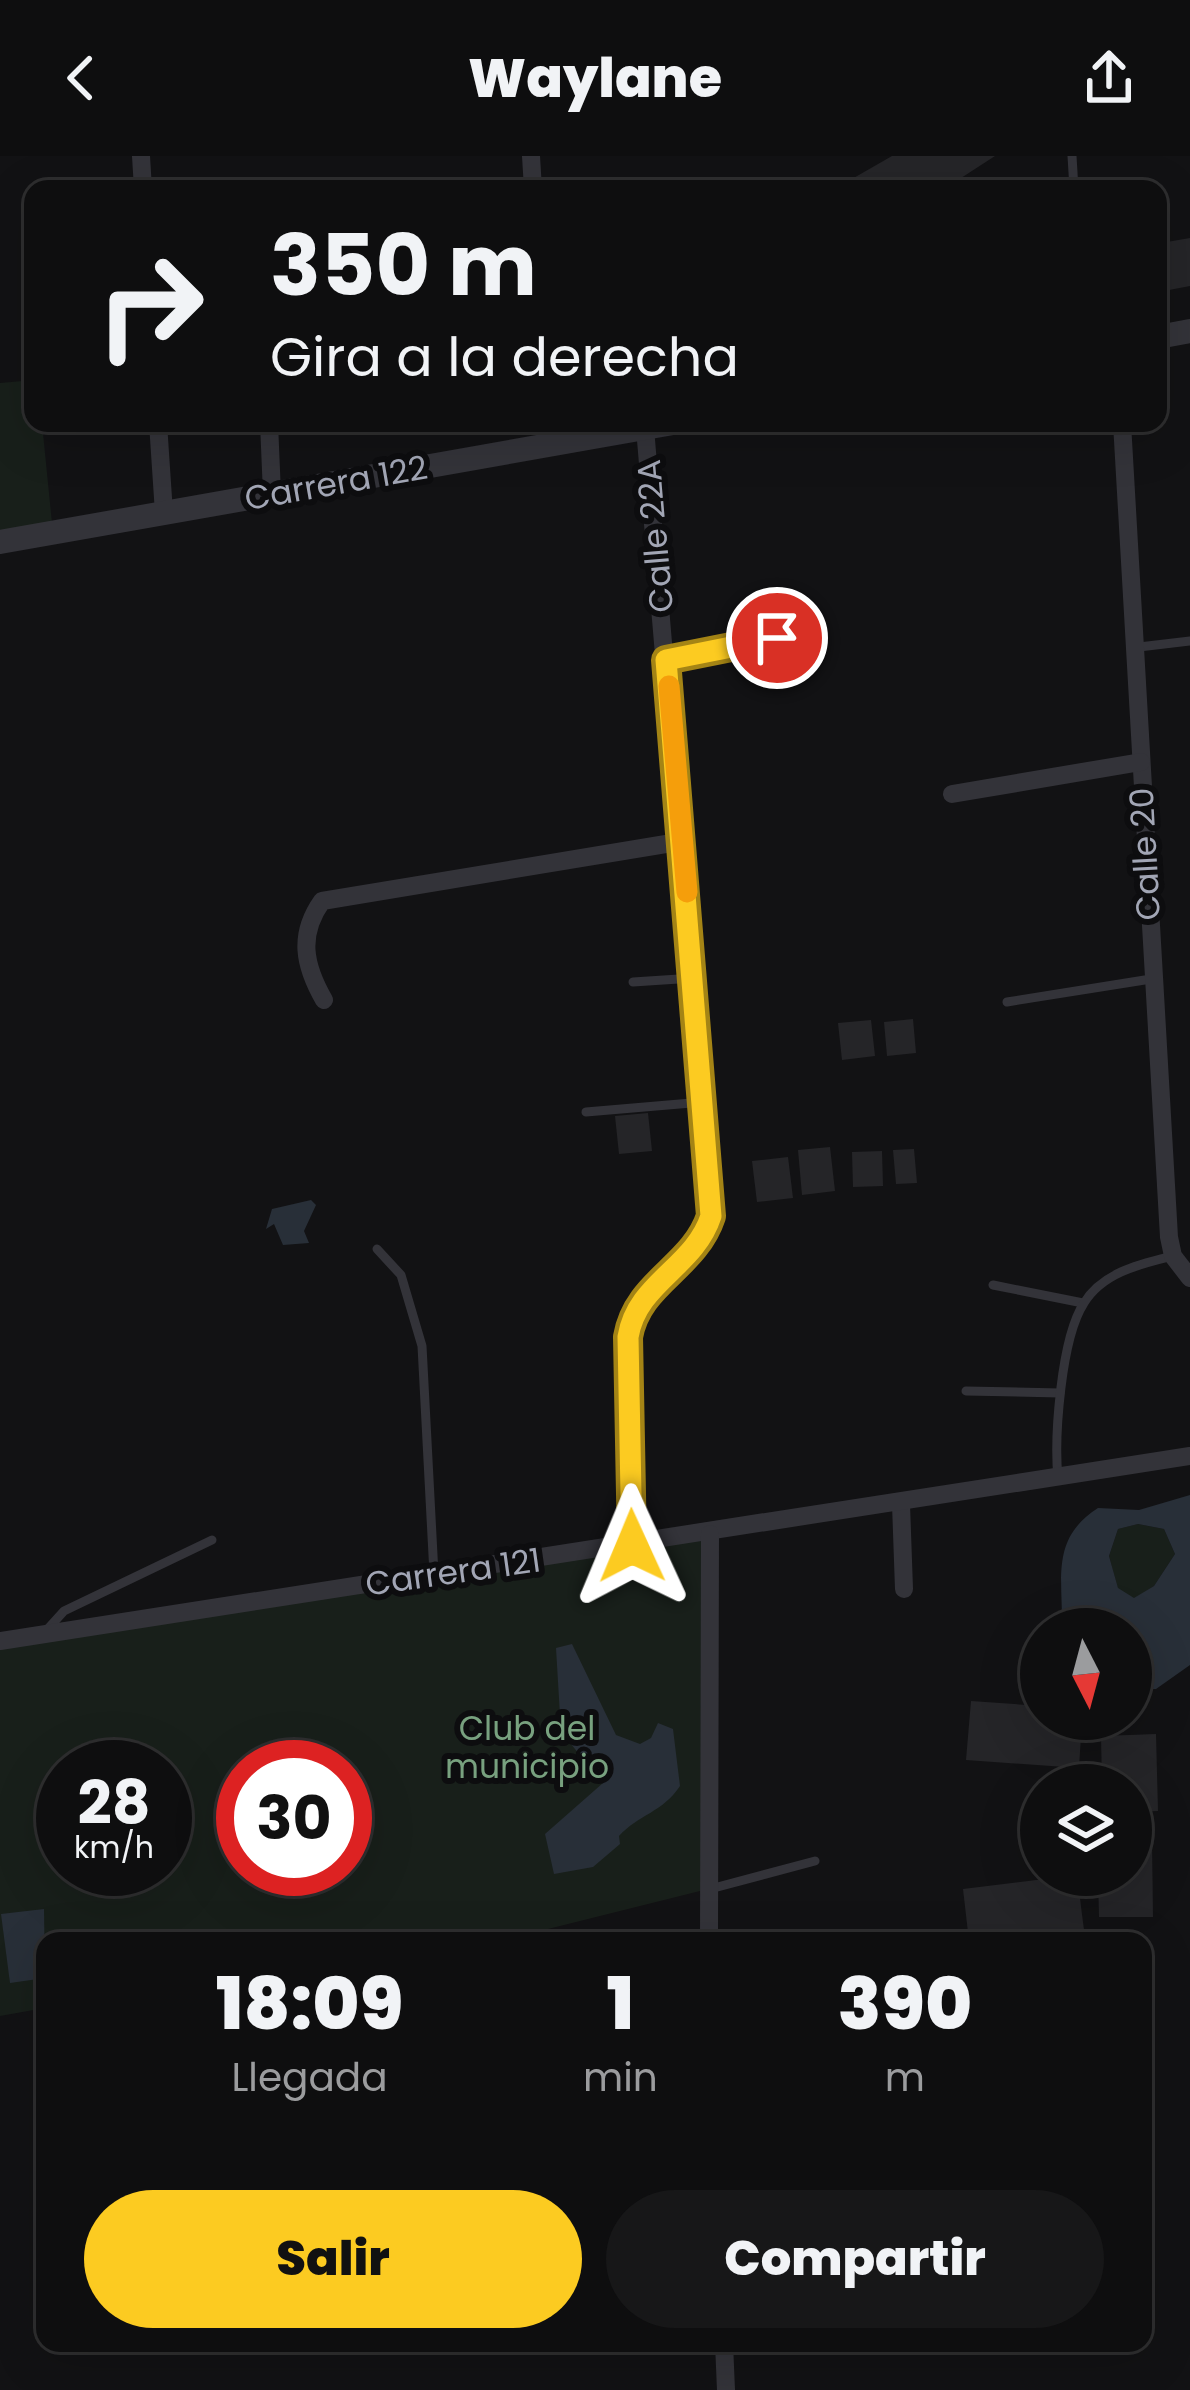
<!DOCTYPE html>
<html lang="es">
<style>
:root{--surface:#0e0e0f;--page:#171718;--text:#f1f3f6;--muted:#9b9c9e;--line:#2e2e2f;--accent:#fccb21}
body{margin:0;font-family:Poppins,sans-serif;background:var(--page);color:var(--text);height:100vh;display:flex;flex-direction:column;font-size:45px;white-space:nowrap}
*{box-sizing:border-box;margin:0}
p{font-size:39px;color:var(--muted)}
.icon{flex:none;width:66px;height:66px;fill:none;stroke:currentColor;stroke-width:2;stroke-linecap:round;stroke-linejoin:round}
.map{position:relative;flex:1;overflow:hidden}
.side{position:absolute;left:36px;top:1776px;width:1116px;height:420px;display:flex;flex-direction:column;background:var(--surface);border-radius:24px;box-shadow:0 12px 48px #0002,0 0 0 3px var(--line)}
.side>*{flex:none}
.hud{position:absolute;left:24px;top:24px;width:1143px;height:252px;border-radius:24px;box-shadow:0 12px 48px #0002,0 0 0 3px var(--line);background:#0e0e0f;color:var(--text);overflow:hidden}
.needle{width:78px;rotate:174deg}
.controls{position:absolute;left:1020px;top:1452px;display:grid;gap:24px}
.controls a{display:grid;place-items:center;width:132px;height:132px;border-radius:50%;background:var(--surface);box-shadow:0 12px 48px #0002,0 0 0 3px var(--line);font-size:60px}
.speed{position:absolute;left:36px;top:1584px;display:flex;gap:24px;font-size:60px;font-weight:700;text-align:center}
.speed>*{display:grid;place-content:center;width:156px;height:156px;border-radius:50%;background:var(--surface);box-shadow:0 12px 48px #0002,0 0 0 3px var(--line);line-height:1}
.speed small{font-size:30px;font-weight:400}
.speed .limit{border:18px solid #d22;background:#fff;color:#111}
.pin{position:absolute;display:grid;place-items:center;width:102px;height:102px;color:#fff;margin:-51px;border:6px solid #fff;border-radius:50%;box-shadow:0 3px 12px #0007}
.me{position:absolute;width:132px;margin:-66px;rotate:359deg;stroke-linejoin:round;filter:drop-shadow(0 0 9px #0008)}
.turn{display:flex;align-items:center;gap:42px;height:252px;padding:0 48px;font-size:54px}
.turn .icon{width:156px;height:156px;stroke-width:2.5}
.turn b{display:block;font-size:84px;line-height:102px}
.eta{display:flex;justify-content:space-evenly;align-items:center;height:204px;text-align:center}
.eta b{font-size:72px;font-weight:800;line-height:84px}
.button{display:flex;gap:24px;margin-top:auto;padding:24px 48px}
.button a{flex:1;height:138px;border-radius:72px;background:var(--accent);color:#111;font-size:48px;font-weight:800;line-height:138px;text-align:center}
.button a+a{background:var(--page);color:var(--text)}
header{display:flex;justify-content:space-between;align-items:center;height:156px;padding:0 48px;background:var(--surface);font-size:54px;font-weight:800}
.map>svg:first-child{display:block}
</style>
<header><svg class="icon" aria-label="back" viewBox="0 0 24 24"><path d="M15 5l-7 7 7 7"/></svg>Waylane<svg class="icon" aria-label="share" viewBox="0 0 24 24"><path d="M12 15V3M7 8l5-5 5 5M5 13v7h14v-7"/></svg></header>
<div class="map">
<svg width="1190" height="2234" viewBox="0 0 1190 2234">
<rect width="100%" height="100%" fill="#121214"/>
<g fill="#181f1a" fill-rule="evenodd">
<polygon points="33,224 33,267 42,267 53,377 0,386 0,227"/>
<polygon points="1138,1368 1164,1373 1175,1398 1154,1430 1134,1443 1118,1433 1109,1400 1118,1373"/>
<path d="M710,1378L708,1733L544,1774L476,1785H45V1852L0,1860V1485ZM63,1611H165V1713H63ZM243,1611H345V1713H243Z"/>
</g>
<g fill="#282f38" fill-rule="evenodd">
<polygon points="311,1044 316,1049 304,1075 309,1087 283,1089 274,1068 266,1073 272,1053"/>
<path d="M1190,1339V1509L1156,1533H1131V1473H1062C1063,1422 1050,1383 1098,1352L1139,1354ZM1138,1368L1164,1373L1175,1398L1154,1430L1134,1442L1118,1432L1109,1400L1118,1373Z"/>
<path d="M572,1488L616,1579L640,1588L651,1582L658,1567L673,1573L680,1630C663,1656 638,1659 619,1680L620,1688L593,1711L554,1718L545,1678L603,1627L561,1576L556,1492Z"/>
<polygon points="44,1753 45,1822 10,1827 1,1758"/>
</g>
<g fill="#252528">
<polygon points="892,0 995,0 944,33 846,33 845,27"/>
<polygon points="1190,82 1190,130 1169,134 1161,87"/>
<polygon points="913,863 916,897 887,900 884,866"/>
<polygon points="871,864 875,900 842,904 838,867"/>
<polygon points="648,957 652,995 619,998 615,960"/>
<polygon points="830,991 835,1035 802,1039 798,994"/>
<polygon points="914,993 917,1027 896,1028 893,994"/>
<polygon points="882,995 883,1030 853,1031 852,996"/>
<polygon points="788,1001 793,1042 757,1046 752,1005"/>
<polygon points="971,1545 1041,1550 1041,1563 1082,1563 1079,1612 966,1604"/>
<polygon points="1156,1578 1158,1655 1131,1656 1131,1629 1102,1629 1101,1580"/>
<polygon points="1152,1683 1153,1761 1099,1761 1098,1719 1131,1719 1131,1684"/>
<polygon points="1077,1719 1085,1782 969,1785 963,1733"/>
<polygon points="1143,1928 1153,1966 1143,1968"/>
</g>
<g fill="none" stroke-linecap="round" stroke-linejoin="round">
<g stroke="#333339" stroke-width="9">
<polyline points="1072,0 1074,33"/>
<polyline points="1139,491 1190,485"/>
<polyline points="667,504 814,474"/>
<polyline points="633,826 694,822"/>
<polyline points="1007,846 1151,823"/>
<polyline points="586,956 703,946"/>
<polyline points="377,1093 401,1119 422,1190 434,1418"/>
<polyline points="993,1129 1083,1147"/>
<polyline points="966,1235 1060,1237"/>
<path d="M1058,1322C1054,1281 1061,1182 1084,1147C1103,1116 1141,1108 1173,1100"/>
<polyline points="45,1476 64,1455 212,1384"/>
<polyline points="710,1733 815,1705"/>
</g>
<g stroke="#333339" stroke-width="18">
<polyline points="141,0 143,33"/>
<polyline points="531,0 533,33"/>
<polyline points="158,267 164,357"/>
<polyline points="269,267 272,338"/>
<polyline points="1122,267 1169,1081 1173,1100 1190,1122"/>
<polyline points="952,638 1141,606"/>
<path d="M324,844C304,809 298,779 322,745L684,685"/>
<polyline points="901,1348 904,1433"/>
<path d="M632,1390L628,1181C637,1126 694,1112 711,1060L645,272"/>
<polyline points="0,1485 1190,1300"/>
<polyline points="709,1785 710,1378"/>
<polyline points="724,2187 726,2234"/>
</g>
<g stroke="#333339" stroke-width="24">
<polyline points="1158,181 1190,175"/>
<polyline points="0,386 673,267"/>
</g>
</g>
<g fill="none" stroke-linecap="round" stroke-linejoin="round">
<defs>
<path id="route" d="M632,1390L628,1181C637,1126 694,1112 711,1060L666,504L777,482"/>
</defs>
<use href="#route" stroke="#a48415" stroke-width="30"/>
<use href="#route" stroke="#fccb21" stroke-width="21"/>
<polyline stroke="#f59e0b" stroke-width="21" points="669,530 687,736"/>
</g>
<g text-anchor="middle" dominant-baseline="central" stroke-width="12" stroke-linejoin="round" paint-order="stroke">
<g font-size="33" fill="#a2a6b5" stroke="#0d0d0f">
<text transform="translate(336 327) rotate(-10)">Carrera 122</text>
<text transform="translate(655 380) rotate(-95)">Calle 22A</text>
<text transform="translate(1145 698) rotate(-93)">Calle 20</text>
<text transform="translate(453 1416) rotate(-8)">Carrera 121</text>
</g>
<g font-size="33" fill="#78a17f" stroke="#0d0d0f">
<text x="527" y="1572">Club del<tspan x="527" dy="38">municipio</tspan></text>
</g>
</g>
</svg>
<div class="controls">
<a><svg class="needle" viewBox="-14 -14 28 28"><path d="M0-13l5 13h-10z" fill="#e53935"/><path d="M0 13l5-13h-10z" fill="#9b9c9e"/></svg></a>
<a><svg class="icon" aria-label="layers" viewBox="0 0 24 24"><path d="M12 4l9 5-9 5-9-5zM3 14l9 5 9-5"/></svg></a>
</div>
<div class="speed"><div>28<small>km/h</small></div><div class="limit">30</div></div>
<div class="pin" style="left:777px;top:482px;background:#d93025"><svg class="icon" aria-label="arrive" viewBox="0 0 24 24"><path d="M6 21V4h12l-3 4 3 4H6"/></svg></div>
<svg class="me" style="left:632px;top:1390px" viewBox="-20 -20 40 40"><path d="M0-17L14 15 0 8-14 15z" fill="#fccb21" stroke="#fff" stroke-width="4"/></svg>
<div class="hud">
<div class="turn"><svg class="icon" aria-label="right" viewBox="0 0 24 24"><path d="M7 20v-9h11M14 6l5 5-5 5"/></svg><div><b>350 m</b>Gira a la derecha</div></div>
</div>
<section class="side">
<div class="eta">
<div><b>18:09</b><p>Llegada</p></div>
<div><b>1</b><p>min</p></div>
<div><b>390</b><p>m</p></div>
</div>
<div class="button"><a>Salir</a><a>Compartir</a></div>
</section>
</div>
